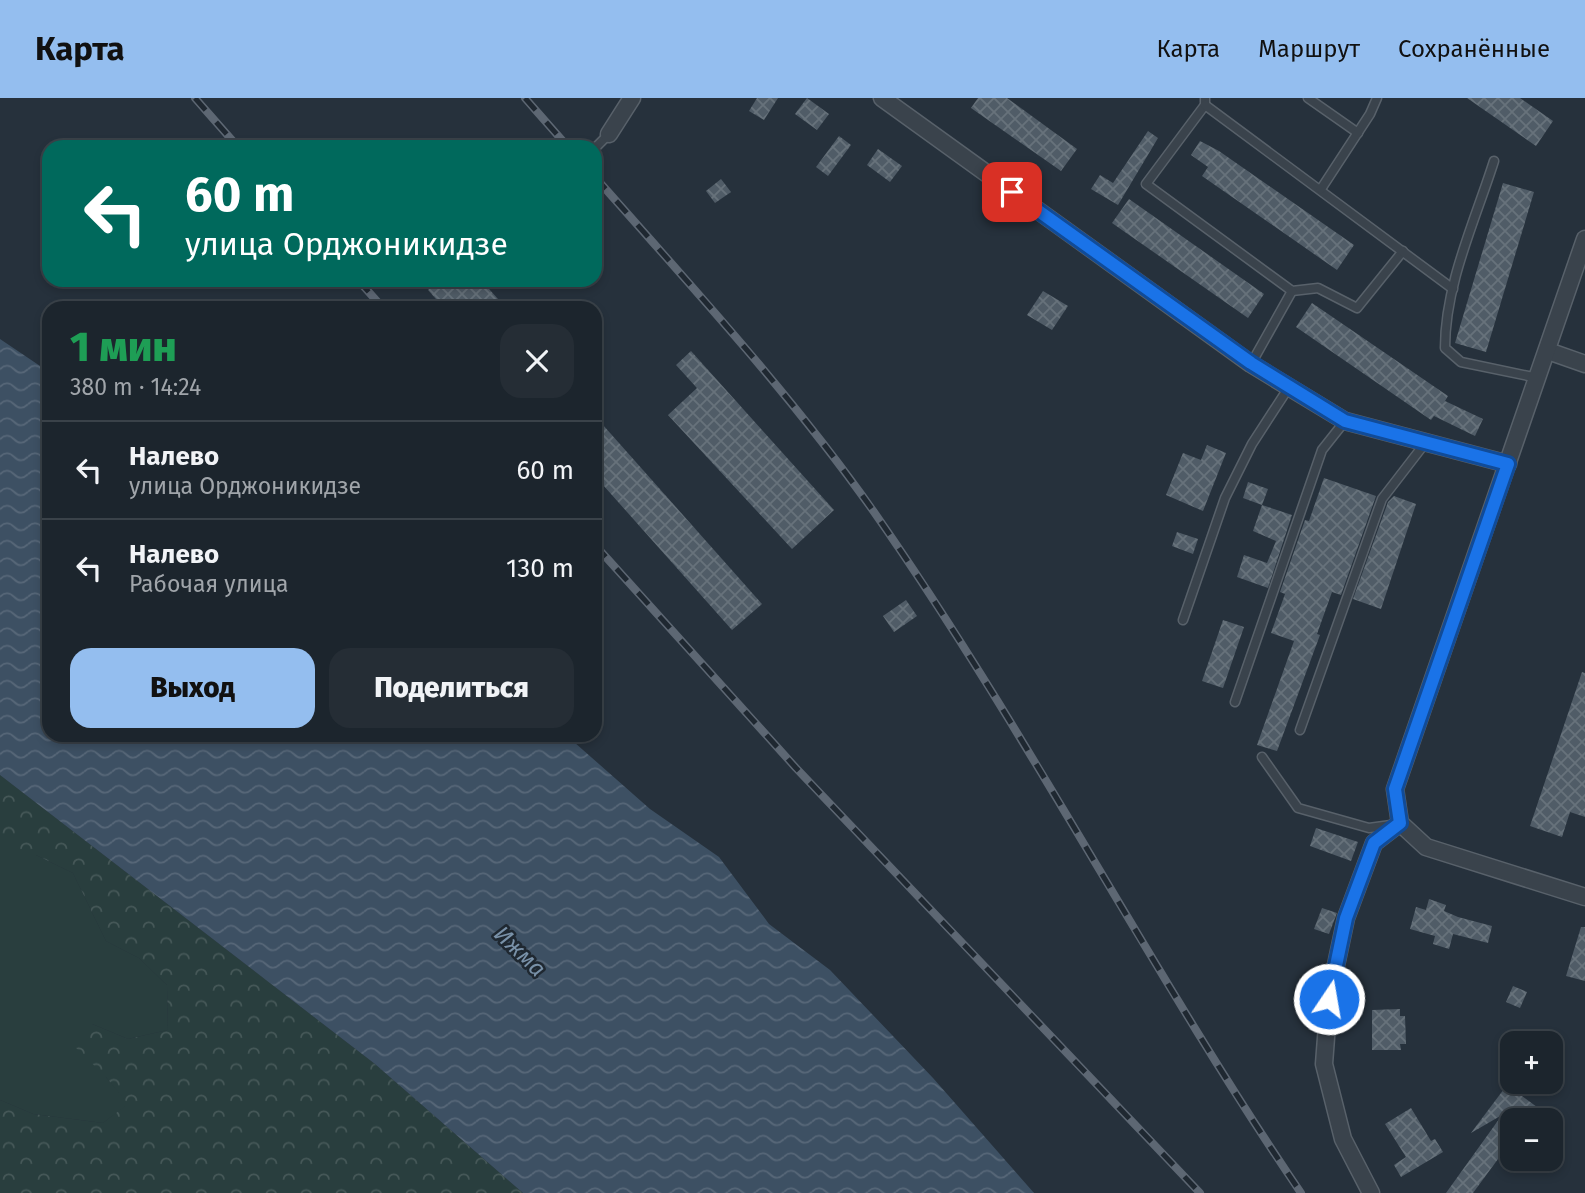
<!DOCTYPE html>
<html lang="ru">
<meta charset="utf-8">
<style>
:root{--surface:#1c252d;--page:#252d35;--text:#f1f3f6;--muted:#a0a5aa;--line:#3a4249;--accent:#94beef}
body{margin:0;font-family:"Fira Sans",sans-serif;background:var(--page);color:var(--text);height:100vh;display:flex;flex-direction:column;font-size:26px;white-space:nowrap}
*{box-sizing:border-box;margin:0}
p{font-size:23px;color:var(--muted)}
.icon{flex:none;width:38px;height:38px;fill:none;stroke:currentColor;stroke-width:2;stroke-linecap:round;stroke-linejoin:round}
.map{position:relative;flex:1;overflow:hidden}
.drawer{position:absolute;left:42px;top:203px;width:560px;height:441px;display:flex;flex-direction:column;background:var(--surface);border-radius:21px;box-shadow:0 4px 10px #0003,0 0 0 2px var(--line)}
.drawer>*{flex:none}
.top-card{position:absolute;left:42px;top:42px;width:560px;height:147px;border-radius:21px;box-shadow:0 4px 10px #0003,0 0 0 2px var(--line);background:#00695c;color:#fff;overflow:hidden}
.fabs{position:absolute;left:1500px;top:933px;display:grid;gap:14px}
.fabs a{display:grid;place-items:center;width:63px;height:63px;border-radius:14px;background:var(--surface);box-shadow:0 4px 10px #0003,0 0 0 2px var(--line);font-size:35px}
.pin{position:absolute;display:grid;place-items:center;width:60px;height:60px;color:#fff;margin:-30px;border-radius:14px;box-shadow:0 4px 10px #0006}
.me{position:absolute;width:77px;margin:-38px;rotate:12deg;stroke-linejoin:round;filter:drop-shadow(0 0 5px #0008)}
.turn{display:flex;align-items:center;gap:24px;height:147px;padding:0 28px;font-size:32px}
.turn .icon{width:91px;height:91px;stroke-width:2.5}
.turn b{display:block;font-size:49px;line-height:60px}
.round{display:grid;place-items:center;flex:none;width:74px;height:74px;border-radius:21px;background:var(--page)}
.head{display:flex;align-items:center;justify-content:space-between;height:119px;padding:0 28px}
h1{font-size:42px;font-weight:800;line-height:52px;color:#1e9e55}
.cta{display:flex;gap:14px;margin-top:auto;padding:14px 28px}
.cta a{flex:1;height:80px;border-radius:21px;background:var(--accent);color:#111;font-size:28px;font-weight:800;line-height:80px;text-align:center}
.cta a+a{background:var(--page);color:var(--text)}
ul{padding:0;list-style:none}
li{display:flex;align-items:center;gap:21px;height:98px;padding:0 28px;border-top:2px solid var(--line)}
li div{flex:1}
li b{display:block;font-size:26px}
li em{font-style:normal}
header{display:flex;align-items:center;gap:42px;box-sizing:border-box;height:98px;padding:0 35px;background:var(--accent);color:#111}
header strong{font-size:33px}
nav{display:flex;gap:38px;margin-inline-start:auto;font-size:24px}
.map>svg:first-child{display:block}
</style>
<header>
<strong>Карта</strong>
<nav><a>Карта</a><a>Маршрут</a><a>Сохранённые</a></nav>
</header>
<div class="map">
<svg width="1585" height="1095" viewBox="0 0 1585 1095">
<defs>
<pattern id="forest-crowns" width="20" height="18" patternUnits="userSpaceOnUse" patternTransform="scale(1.75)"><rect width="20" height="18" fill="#293e3e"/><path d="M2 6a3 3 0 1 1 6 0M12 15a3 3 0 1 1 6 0" fill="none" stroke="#465858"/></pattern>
<pattern id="water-waves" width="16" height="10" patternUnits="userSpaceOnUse" patternTransform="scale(1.75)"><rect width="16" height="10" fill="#3d5063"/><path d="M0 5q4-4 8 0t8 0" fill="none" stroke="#576778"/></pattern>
<pattern id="building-cross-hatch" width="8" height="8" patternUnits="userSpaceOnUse" patternTransform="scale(1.75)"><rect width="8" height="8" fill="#505c67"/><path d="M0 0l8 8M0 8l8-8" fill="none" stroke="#67727b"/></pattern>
</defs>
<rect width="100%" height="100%" fill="#26313c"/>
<polygon fill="#293e3e" points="0,757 36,757 73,775 106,843 139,860 167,887 168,932 128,941 92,926 106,979 129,1006 103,1025 33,1016 0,1002"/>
<polygon fill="url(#forest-crowns)" points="0,677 375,966 523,1095 0,1095 0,1002 33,1016 103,1025 128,1006 106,979 70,944 92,926 128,941 168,932 167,887 139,860 106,843 73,775 36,757 0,757"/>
<polygon fill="url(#water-waves)" points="0,241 49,274 49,637 566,637 650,711 719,759 769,826 830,872 933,980 1034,1095 523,1095 375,966 0,677"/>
<g fill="url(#building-cross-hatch)">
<polygon points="757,0 778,0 764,22 749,13"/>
<polygon points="807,0 829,16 817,32 795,16"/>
<polygon points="978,0 1007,0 1077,51 1061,73 971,10"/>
<polygon points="1467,0 1520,0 1553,23 1536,48"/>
<polygon points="1148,33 1158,40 1118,107 1091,91 1100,77 1113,85"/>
<polygon points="839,38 851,47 828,78 816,69"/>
<polygon points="1200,43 1219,53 1354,147 1337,172 1202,78 1208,69 1191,57"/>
<polygon points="878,51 902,68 890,84 867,67"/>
<polygon points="721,81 731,94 715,105 706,93"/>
<polygon points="1503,85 1534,94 1486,254 1455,245"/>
<polygon points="1129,101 1264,196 1248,220 1112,125"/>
<polygon points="439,182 481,182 506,210 444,210 428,192"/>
<polygon points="1043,193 1068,208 1052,232 1027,217"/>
<polygon points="1312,205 1448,298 1445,303 1483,321 1475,338 1434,318 1431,322 1296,229"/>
<polygon points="691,253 834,412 792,451 668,317 697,290 676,267"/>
<polygon points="595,318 762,506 732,532 595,378"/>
<polygon points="1207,347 1226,355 1203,413 1166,397 1183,355 1201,362"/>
<polygon points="1324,380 1376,398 1341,497 1332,494 1317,536 1320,537 1277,653 1257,647 1294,543 1271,535 1285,496 1280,494 1305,422 1309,423"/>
<polygon points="1248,384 1268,391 1262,407 1243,400"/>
<polygon points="1394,398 1416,406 1381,511 1353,501 1388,404"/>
<polygon points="1262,407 1292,417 1268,490 1237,479 1244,457 1267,465 1276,443 1253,433"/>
<polygon points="1177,434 1198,441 1193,456 1172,448"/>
<polygon points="906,502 917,518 894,534 883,518"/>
<polygon points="1223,522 1244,529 1223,590 1202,583"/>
<polygon points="1582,574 1585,575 1585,719 1570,714 1562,739 1530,728"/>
<polygon points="1316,730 1358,744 1351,763 1310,748"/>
<polygon points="1429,801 1446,807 1444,813 1458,819 1492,828 1488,845 1453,836 1449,851 1433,846 1435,838 1410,831 1416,809 1426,812"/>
<polygon points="1322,810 1337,815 1329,836 1314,831"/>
<polygon points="1581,829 1585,829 1585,883 1566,878"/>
<polygon points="1513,888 1527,894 1520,910 1506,904"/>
<polygon points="1400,911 1400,918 1405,918 1406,946 1400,946 1401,952 1372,952 1372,912"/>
<polygon points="1507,987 1537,1009 1527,1022 1512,1022 1512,1042 1473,1095 1446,1095 1502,1017 1471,1035"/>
<polygon points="1411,1010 1431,1043 1435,1041 1443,1054 1401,1079 1394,1067 1406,1059 1385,1026"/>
</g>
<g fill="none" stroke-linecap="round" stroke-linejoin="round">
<defs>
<g id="lane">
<polyline points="1205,0 1205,7 1146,86 1292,193 1318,190 1357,210 1403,153"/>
<polyline points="1308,0 1358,35"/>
<polyline points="1205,7 1453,191"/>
<polyline points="595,50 609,36"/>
<path d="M1494,63C1475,123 1445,186 1445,250L1461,264L1538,280"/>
<polyline points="1321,91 1370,16 1377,0"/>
<polyline points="1251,266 1292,193"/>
<polyline points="1183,522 1225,400 1252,346 1289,289"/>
<polyline points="1235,604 1322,352 1345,323"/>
<polyline points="1300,632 1382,401 1426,344"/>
<polyline points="1262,659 1298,710 1369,730 1391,727"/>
</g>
<g id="street">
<polyline points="882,0 1251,266 1345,323 1508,366"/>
<polyline points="609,36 632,0"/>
<polyline points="1548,253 1585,266"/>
<polyline points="1400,725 1395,691 1585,141"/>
<polyline points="1400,725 1426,749 1585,799"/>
<polyline points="1371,1095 1343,1041 1324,966 1329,900 1346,820 1374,745 1400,725"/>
</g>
</defs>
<use href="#lane" stroke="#58616a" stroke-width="11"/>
<use href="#street" stroke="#58616a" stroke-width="19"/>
<use href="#lane" stroke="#3a434c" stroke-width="8"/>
<use href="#street" stroke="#3a434c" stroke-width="16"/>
<defs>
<g id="rail">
<polyline points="195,0 238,49"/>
<polyline points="525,0 568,49"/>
<path d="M595,79C691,188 790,295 874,414C1028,634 1150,873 1301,1095"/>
<polyline points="358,182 383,210"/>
<polyline points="595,447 796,670 1200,1095"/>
</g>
</defs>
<use href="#rail" stroke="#5d6773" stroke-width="8"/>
<use href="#rail" stroke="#1f2831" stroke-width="5" stroke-dasharray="16" stroke-linecap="butt"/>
</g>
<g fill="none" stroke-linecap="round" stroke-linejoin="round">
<defs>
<polyline id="route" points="1012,94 1251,265 1345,323 1508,366 1395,691 1400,725 1374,745 1346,820 1329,901"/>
</defs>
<use href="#route" stroke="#114b97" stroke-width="18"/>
<use href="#route" stroke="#1a73e8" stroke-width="12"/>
</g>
<g text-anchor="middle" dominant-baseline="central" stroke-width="5" stroke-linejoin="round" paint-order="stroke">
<g font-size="23" font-style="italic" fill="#7991a8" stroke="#1f2831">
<text transform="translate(520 853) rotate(44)">Ижма</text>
</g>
</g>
</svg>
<div class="fabs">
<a>+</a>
<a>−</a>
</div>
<div class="pin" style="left:1012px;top:94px;background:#d93025"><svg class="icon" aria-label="arrive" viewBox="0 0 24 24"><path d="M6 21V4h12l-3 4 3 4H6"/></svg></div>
<svg class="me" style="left:1329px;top:901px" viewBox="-20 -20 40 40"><circle r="17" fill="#1a73e8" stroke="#fff" stroke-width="3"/><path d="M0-11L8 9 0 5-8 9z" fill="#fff"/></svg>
<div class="top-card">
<div class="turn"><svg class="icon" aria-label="left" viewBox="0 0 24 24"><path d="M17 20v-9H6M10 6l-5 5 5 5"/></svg><div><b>60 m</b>улица Орджоникидзе</div></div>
</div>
<section class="drawer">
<div class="head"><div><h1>1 мин</h1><p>380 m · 14:24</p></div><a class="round"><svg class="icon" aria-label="close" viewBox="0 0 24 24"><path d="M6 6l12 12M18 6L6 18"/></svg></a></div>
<ul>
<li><svg class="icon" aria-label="left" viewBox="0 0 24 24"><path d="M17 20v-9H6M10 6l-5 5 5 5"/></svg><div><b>Налево</b><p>улица Орджоникидзе</p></div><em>60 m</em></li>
<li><svg class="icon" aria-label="left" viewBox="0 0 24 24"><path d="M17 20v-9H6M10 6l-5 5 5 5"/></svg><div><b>Налево</b><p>Рабочая улица</p></div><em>130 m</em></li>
</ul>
<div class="cta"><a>Выход</a><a>Поделиться</a></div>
</section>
</div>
